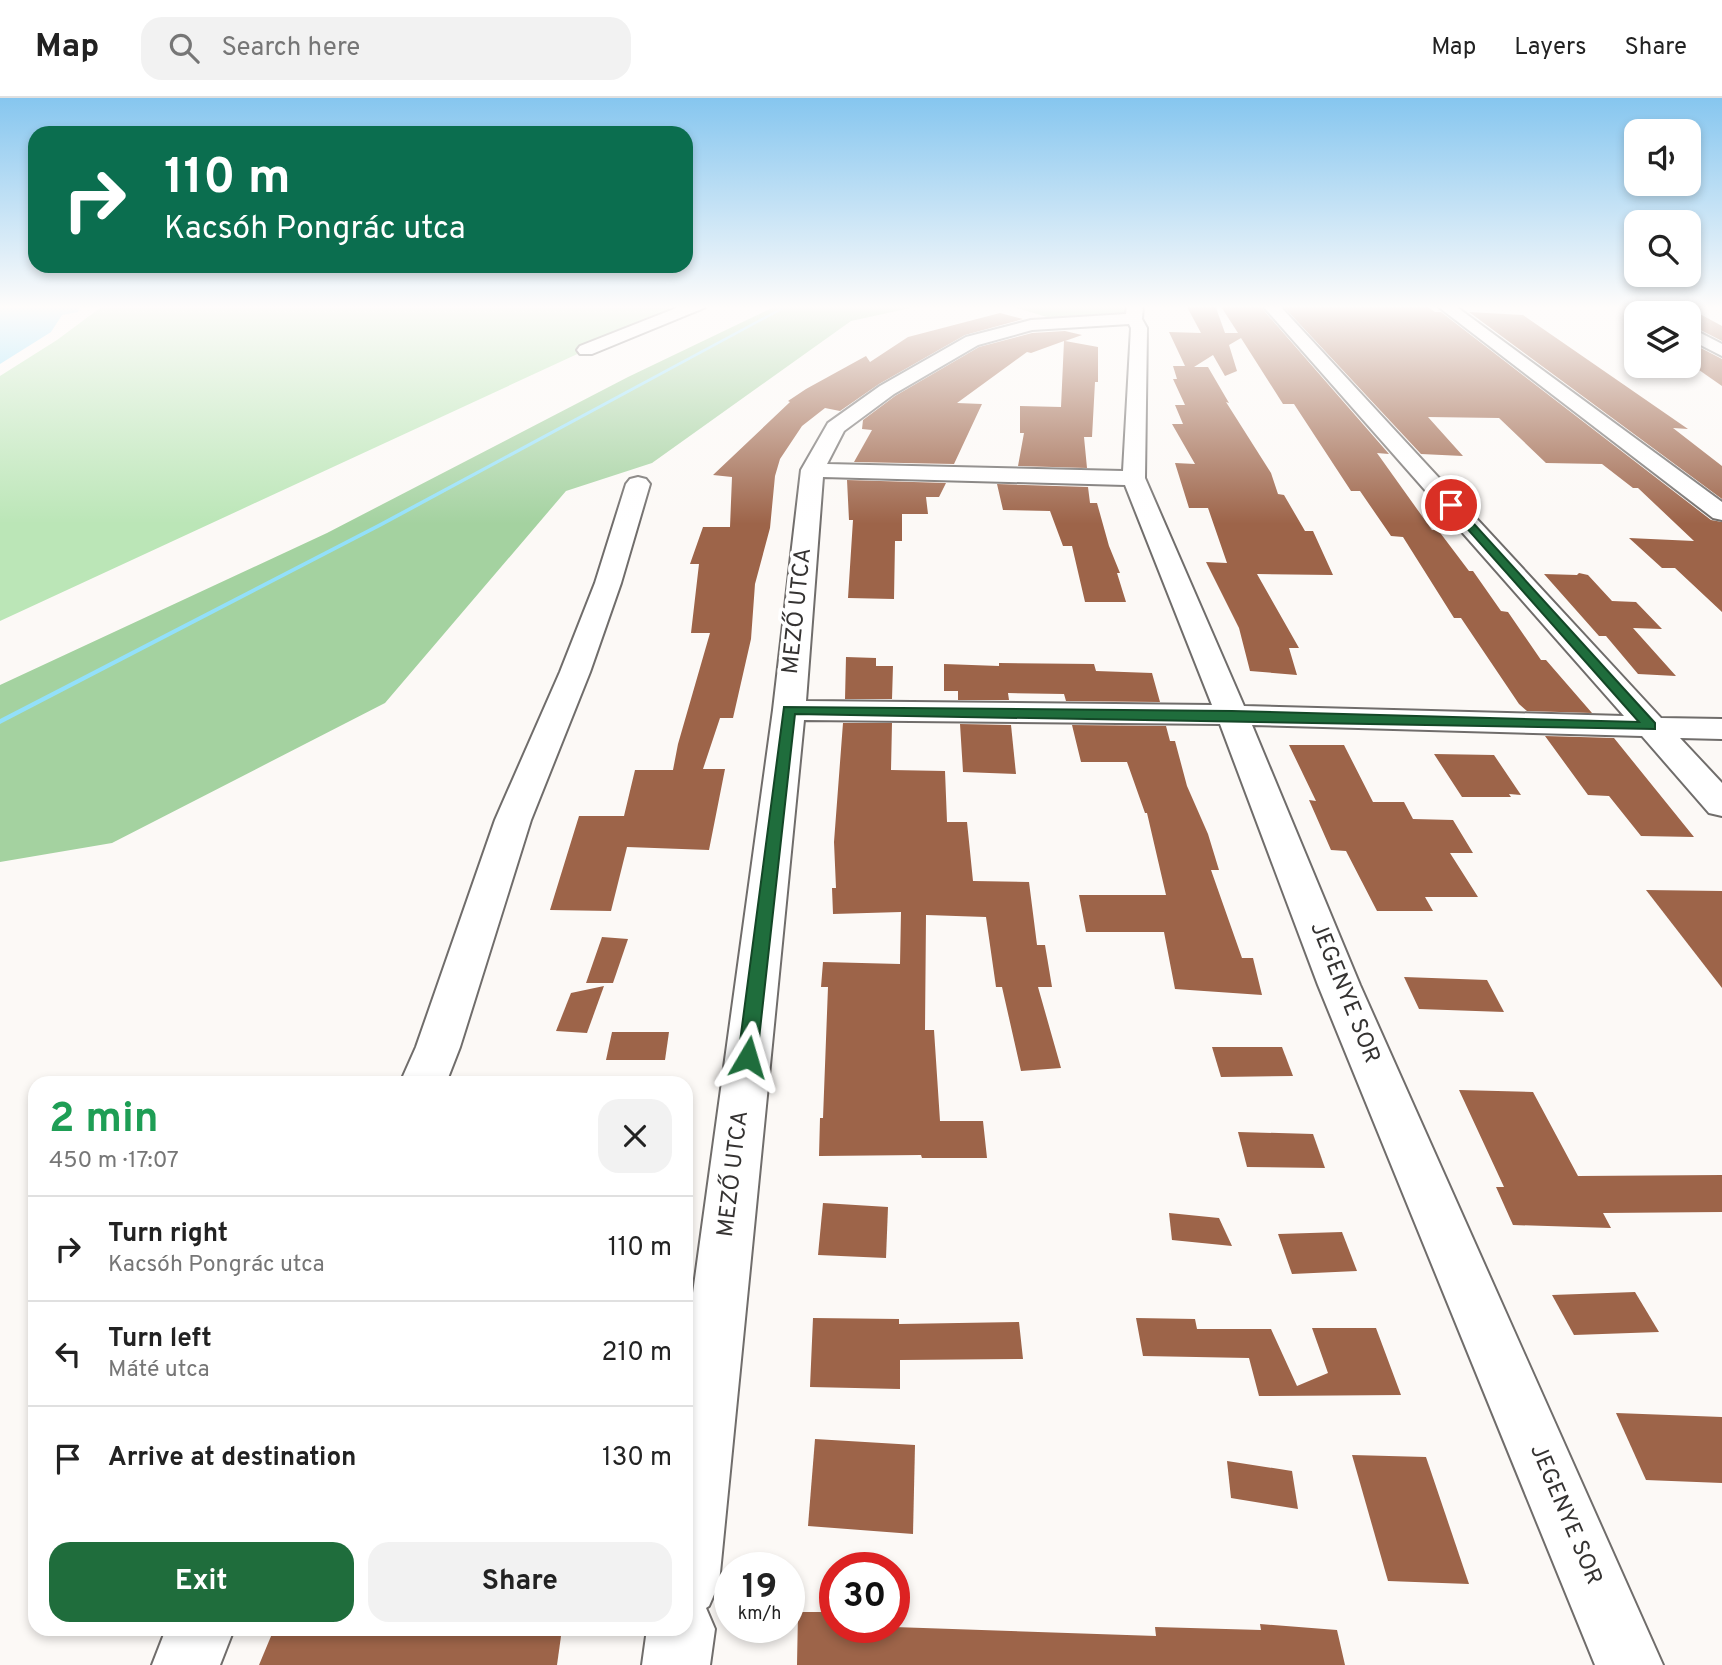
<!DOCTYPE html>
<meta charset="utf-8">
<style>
:root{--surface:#fff;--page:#f2f2f2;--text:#222;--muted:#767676;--line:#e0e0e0;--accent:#1f6d3c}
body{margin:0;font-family:Overpass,sans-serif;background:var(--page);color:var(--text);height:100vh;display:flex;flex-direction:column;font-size:26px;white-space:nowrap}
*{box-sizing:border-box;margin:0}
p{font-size:23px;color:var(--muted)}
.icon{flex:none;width:38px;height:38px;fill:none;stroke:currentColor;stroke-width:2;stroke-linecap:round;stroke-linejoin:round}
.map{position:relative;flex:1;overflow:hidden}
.details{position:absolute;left:28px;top:978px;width:665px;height:560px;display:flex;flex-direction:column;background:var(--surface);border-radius:21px;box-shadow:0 4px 10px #0003}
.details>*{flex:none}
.top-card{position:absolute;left:28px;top:28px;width:665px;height:147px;border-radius:21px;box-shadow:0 4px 10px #0003;background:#0b6e4f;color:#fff;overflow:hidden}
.controls{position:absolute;left:1624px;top:21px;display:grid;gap:14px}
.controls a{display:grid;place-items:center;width:77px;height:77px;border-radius:14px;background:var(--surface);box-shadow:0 4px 10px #0003;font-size:35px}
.speed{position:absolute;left:714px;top:1454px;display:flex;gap:14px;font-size:35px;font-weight:700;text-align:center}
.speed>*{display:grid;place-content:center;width:91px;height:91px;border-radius:50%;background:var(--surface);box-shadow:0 4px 10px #0003;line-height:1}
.speed small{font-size:18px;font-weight:400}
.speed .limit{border:10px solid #d22;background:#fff;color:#111}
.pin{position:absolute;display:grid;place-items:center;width:60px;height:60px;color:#fff;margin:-30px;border:4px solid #fff;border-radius:50%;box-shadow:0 2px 7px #0007}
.me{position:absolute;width:77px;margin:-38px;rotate:7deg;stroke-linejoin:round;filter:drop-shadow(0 0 5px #0008)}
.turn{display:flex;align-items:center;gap:24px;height:147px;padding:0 21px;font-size:32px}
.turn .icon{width:91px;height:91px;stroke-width:2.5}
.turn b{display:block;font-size:49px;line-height:60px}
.round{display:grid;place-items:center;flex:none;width:74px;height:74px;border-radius:21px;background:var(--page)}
.overview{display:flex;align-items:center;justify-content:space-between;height:119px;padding:0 21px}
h1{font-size:42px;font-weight:700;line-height:52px;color:#1e9e55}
.button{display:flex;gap:14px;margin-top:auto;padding:14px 21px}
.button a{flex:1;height:80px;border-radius:21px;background:var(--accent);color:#fff;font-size:28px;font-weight:700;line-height:80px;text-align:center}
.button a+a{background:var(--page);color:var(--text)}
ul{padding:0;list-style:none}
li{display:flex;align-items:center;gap:21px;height:105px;padding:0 21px;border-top:2px solid var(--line)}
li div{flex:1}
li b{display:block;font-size:26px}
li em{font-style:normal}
header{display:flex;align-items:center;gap:42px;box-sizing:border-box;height:98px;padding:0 35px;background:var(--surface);border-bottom:2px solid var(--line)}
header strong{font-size:33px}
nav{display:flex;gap:38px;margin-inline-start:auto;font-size:24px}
.search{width:490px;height:63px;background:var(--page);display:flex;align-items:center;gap:18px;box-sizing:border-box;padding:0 24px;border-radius:21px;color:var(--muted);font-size:26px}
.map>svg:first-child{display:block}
</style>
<header>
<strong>Map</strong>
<div class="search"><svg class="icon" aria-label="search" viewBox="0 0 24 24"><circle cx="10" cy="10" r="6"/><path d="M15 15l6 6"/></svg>Search here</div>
<nav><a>Map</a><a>Layers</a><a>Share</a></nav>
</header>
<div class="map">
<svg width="1722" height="1567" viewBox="0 0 1722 1567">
<rect width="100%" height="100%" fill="#fcf9f6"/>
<polygon fill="#bbe6b7" points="104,207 698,207 586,252 0,523 0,278 57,242"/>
<g fill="#a4d2a0">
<polygon points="778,207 924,207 851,223 652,365 566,393 385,605 112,745 0,764 0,587 327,435 628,279"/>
<polygon points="1008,207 1134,207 1139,225 1069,226"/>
</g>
<polygon fill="#93e0fa" points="0,207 80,207 78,214 62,217 51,234 0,266"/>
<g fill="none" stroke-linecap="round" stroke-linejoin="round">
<polygon fill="#93e0fa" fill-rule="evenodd" points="786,207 791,207 382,428 0,626 0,621 378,426"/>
</g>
<g fill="#9d6449">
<polygon points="1186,207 1215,207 1225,235 1238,235 1220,207 1259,207 1389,356 1377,355 1432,432 1438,432 1469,473 1473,473 1501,513 1508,514 1541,562 1546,562 1592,615 1527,613 1519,606 1461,520 1454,520 1403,439 1391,438 1360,393 1351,393 1294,306 1283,306 1241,240 1229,247 1237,273 1225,278 1213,257 1194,269 1208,269 1229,305 1226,304 1271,375 1278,396 1284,397 1305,433 1313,433 1333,477 1257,476 1299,550 1289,550 1297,577 1250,573 1239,530 1206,464 1227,465 1208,410 1189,410 1175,365 1195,366 1172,326 1183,326 1175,307 1185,307 1173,281 1177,281 1173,268 1185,268 1169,234 1201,235"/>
<polygon points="1282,207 1425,207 1435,214 1441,214 1711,422 1722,424 1722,514 1675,470 1662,470 1629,440 1694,443 1638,390 1633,390 1602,366 1546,365 1499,320 1428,319 1463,358 1421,356"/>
<polygon points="1689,210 1722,228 1722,243 1689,226"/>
<polygon points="1469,214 1523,217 1688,331 1673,330 1722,368 1722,401"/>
<polygon points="1000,215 1023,221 965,237 879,286 840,313 825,310 802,328 780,361 775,378 770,430 755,486 751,541 733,620 720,620 703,671 725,671 709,752 627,749 611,813 550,812 579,718 624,718 635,672 673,672 678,646 710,535 691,535 699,466 690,466 703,429 730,429 732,379 713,377 790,304 788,303 806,291 866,258 870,264 908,239"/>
<polygon points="1065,233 1082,237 1065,243 1098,249 1098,284 1095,284 1092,339 1084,339 1087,370 1018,368 1024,335 1020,335 1020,308 1061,309 1064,243 1031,255 1027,254 957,305 982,306 954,366 854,364 872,332 862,331 863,322 895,298 979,249 1032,235"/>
<polygon points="1689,244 1722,261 1722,288 1689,265"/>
<polygon points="847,382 946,385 939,399 926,399 928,416 902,416 902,443 895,443 894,501 848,500 853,422 849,422"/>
<polygon points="997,386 1088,389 1090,405 1097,405 1109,448 1120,475 1117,475 1126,504 1085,504 1072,448 1063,448 1050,413 1003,412"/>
<polygon points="1579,475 1588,477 1612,503 1636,504 1662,531 1633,530 1676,578 1638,576 1606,538 1599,538 1544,476 1577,477"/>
<polygon points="846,559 876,560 876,568 893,568 892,601 845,601"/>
<polygon points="999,565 1094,566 1096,573 1152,575 1160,604 1066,603 1064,596 1008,595 1009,602 958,602 958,593 944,593 944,566 999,568"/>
<polygon points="843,625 892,625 891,672 945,673 947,724 967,724 973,783 1029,784 1037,847 1045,847 1052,889 1038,889 1061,970 1021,973 1002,889 996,889 986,819 926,817 925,932 934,932 940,1023 983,1023 987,1060 922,1060 921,1057 819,1058 820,1020 823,1020 828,889 821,889 823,864 900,866 901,814 833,816 832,790 836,790 834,744"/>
<polygon points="960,626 1011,627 1016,676 963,674"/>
<polygon points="1072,627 1166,628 1170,643 1175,643 1187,688 1208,736 1219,772 1211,772 1242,860 1253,860 1262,897 1175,891 1164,834 1086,834 1079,797 1166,797 1147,715 1145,715 1127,664 1081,664"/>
<polygon points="1545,638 1614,640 1694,739 1641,738 1609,698 1588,697"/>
<polygon points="1289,647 1344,647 1373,704 1404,704 1413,721 1453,722 1473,755 1450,755 1478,799 1425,799 1433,813 1377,813 1346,753 1331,752 1309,702 1316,703"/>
<polygon points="1434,656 1494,657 1521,697 1509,696 1511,699 1462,699"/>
<polygon points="1646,792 1722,793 1722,890"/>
<polygon points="602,839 628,841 613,885 586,885"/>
<polygon points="1404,879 1487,882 1504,914 1419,911"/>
<polygon points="604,888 587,935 556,933 571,895"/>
<polygon points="612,934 669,934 665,962 606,962"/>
<polygon points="1212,949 1282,949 1293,978 1221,979"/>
<polygon points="1459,992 1533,994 1578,1078 1722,1077 1722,1114 1603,1115 1611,1130 1513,1127 1496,1089 1504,1089"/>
<polygon points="1238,1034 1313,1036 1325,1070 1247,1069"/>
<polygon points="823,1105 888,1109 886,1160 818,1157"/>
<polygon points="1169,1115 1219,1120 1232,1148 1172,1142"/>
<polygon points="1342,1134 1357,1173 1292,1176 1278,1136"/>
<polygon points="1635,1194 1659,1234 1574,1237 1552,1197"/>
<polygon points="813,1220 899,1221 899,1226 1019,1224 1023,1261 900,1262 900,1291 810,1289"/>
<polygon points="1136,1220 1195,1221 1197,1231 1271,1231 1297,1288 1328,1275 1312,1230 1376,1230 1401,1297 1259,1298 1249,1260 1143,1258"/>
<polygon points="1616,1315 1722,1319 1722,1385 1646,1382"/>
<polygon points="815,1341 915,1347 913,1436 808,1428"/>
<polygon points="1352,1357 1426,1359 1469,1486 1388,1483"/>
<polygon points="1227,1363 1292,1373 1298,1411 1231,1400"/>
<polygon points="798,1514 835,1514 835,1530 894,1529 1156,1538 1155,1529 1261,1532 1260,1526 1337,1532 1345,1567 797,1567"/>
<polygon points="274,1531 562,1531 557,1567 259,1567"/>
</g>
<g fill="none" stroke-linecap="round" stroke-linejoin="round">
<defs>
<g id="street">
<polygon points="684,207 706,207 704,210 592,256 580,256 577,252 580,248"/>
<path d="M1127,207H1143L1142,221L1147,230L1145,380L1244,608L1624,618L1262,207H1279L1661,620L1722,621V641L1680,640L1722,685V718L1709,715L1642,638L1252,627L1360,887L1663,1567H1595L1318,887L1220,626L804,622L719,1485L709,1508L706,1510L715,1531L710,1567H642L647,1531H686V1246L773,612L801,372L828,325L880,288L966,239L1031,222L1126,216ZM1129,226L1131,230L1123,373L827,366L844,333L894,296L978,247L1032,232ZM823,379L1125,387L1212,607L806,603Z"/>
<polygon points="1436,207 1454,207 1722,404 1722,422 1713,420"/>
<polygon points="1632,207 1652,207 1663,215 1643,215"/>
<polygon points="1689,229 1722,246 1722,258 1689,241"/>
<polygon points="638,379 646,381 650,386 621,485 590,574 531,722 460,949 446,985 400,985 416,949 495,722 560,574 595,485 626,386 630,381"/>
<polygon points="166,1531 234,1531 220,1567 152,1567"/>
</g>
</defs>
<use href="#street" stroke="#706d6b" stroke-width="4"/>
<use href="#street" fill="#fff" fill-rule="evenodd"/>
</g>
<linearGradient id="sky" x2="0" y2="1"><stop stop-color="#86c6ef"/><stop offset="0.49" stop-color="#fefcfb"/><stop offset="1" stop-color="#fefcfb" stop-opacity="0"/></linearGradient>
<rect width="1722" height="426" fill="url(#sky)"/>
<polygon fill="#1f6d3c" stroke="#144727" stroke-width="2" points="1448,405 1455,405 1655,625 1655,631 795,616 757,959 754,965 748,967 741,965 738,959 784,609 1232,613 1639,624 1448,409"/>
<g text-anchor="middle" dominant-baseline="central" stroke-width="7" stroke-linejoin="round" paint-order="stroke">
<g font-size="23" fill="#353332" stroke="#fff">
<text transform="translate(798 513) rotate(-84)">MEZŐ UTCA</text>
<text transform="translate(1344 895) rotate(68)">JEGENYE SOR</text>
<text transform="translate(734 1076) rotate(-83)">MEZŐ UTCA</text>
<text transform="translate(1565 1417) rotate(67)">JEGENYE SOR</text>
</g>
</g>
</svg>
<div class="controls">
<a><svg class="icon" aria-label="sound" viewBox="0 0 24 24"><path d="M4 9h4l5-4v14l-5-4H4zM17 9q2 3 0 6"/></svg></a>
<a><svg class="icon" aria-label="search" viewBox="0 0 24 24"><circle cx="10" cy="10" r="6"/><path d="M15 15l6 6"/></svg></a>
<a><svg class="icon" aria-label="layers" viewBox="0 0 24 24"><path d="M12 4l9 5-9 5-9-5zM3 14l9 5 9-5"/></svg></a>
</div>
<div class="speed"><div>19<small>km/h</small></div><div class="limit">30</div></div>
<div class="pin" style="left:1451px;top:407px;background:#d93025"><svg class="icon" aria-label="arrive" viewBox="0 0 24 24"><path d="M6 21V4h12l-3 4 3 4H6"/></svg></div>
<svg class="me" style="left:748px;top:959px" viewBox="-20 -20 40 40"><path d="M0-17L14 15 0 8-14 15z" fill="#1f6d3c" stroke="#fff" stroke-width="4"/></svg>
<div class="top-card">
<div class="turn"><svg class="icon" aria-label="right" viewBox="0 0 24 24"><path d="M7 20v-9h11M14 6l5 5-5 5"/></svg><div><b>110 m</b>Kacsóh Pongrác utca</div></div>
</div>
<section class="details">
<div class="overview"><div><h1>2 min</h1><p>450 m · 17:07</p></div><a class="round"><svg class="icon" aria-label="close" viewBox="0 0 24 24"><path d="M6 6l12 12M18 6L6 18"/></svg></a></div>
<ul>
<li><svg class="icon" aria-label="right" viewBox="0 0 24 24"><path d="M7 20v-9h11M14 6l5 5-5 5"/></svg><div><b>Turn right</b><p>Kacsóh Pongrác utca</p></div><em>110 m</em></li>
<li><svg class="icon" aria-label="left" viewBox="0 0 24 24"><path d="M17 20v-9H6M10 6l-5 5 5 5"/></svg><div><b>Turn left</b><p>Máté utca</p></div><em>210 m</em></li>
<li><svg class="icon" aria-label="arrive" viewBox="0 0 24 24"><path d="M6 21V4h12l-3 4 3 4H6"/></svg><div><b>Arrive at destination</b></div><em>130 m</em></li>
</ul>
<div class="button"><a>Exit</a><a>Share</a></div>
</section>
</div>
